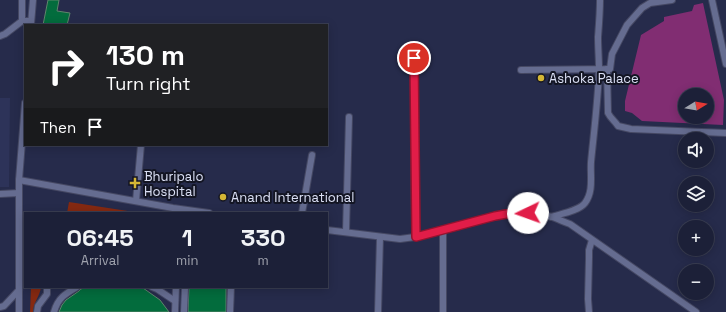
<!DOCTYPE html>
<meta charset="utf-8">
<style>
:root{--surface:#1c2038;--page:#252840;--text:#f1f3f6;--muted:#a0a3ae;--line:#3a3e53}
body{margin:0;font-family:"Space Grotesk",sans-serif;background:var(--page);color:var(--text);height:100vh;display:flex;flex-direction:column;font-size:15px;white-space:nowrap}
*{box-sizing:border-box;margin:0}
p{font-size:13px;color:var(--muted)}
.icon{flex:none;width:22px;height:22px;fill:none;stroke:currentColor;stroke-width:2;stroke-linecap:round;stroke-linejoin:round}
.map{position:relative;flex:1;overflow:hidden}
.sheet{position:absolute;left:24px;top:212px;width:304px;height:76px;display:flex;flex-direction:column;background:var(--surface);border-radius:0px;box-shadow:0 2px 10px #0003,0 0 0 1px var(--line)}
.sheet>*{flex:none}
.hud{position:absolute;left:24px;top:24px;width:304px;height:122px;border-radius:0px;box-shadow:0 2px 10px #0003,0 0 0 1px var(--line);background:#202124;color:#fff;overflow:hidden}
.needle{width:26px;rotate:79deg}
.controls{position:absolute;left:678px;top:88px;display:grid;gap:8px}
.controls a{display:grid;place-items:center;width:36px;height:36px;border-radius:50%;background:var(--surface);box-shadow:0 2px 10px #0003,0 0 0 1px var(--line);font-size:20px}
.pin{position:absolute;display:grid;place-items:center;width:34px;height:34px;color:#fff;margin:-17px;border:2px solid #fff;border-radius:50%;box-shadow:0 1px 4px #0007}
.me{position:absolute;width:44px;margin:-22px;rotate:267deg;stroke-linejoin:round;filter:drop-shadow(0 0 3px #0008)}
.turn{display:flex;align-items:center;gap:14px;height:84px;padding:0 16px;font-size:18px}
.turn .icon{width:52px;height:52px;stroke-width:2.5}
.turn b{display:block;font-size:28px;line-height:34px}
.then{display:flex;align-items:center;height:38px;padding:0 16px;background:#0003;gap:8px;font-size:15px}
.eta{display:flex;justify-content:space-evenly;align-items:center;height:68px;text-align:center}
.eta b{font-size:24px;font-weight:700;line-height:28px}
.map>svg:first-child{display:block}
</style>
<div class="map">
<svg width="726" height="312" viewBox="0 0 726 312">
<rect width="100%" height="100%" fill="#262b4b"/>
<polygon fill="#2d3359" points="0,98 10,98 9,187 0,187"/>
<g fill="#852911">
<polygon points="69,202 141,213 67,213"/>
<path d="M31,287H41C40,296 33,303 33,312H30Z"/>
</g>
<path fill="#812d72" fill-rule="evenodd" d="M703,3L724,100L723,125L642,121L632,113L625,111V101L641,35L664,21V17L692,11L694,5ZM685,95H707V117H685Z"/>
<g fill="#036c3d" stroke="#5f856c">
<polygon points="48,0 59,0 57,11 70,13 67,25 43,25"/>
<polygon points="87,287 140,287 143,288 160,300 169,312 59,312 62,305 66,300 79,291 81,289"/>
<polygon points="189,287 226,287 226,312 188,312"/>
</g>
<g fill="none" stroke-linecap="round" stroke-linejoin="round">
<defs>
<g id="minor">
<polyline points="712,0 726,64"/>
<polyline points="22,21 22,0"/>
<polyline points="31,24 33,0"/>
<polyline points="0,36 5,34 22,21 31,21"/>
<polyline points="414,58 415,237"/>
<path d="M607,69L608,113C611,119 615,121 618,126L631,129L726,133"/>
<polyline points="521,70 610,69 612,54 627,25 642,8 650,3 672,0"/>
<polyline points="19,180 173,208 209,213"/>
<polyline points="0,194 19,193"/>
<polyline points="136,201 141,145"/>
<polyline points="302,213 312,155"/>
<path d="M551,217C560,214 579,211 585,203C594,191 590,175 591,162C594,131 598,101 599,70C599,59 598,48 598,37C599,24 600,12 600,0"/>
<path d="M327,230L400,239L415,237L443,230L495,216C514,213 534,211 552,217C558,219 564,222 570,224L696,312"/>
<polyline points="346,232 349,117"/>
<polyline points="152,287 157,289 175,301"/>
<polyline points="0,307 4,306 19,290"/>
<polyline points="19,312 19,180 25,103"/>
<polyline points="37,312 38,306 47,294 47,287"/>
<path d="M54,312C58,298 65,294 77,287"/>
<polyline points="175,312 176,287"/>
<polyline points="184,312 185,287"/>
<polyline points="230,312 231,287"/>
<polyline points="378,312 380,237"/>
<polyline points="443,312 443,230"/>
<polyline points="589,312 588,299 589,258 589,250 592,240"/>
</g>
</defs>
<use href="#minor" stroke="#454863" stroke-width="8"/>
<use href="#minor" stroke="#656c90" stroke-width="6"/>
</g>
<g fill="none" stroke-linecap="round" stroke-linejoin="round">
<defs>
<polyline id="route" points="414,58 416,237 495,216 506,214 528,213"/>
</defs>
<use href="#route" stroke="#92132f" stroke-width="10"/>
<use href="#route" stroke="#e11d48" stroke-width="7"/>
</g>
<g fill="#d4b635" stroke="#131523" stroke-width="1.5">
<circle cx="541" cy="78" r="4"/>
<path d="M133 177h4v4h4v4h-4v4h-4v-4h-4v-4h4z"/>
<circle cx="223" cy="197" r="4"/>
</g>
<g text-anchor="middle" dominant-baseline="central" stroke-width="4" stroke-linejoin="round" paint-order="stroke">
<g font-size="13" fill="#dbe0f5" stroke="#131523" text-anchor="start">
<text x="549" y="78">Ashoka Palace</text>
<text x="144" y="176">Bhuripalo<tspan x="144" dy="15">Hospital</tspan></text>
<text x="231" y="197">Anand International</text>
</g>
</g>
</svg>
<div class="controls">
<a><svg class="needle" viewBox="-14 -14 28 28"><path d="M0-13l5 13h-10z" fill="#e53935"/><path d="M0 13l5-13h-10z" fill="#a0a3ae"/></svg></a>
<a><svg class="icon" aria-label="sound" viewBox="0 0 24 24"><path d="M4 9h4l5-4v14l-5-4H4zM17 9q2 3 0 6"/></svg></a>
<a><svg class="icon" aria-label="layers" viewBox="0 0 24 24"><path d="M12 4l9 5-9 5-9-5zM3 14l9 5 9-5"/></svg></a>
<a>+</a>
<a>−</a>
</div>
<div class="pin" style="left:414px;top:58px;background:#d93025"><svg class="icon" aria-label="arrive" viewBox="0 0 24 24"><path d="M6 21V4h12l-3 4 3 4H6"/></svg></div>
<svg class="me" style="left:528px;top:213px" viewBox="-20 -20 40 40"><circle r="19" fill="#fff"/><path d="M0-13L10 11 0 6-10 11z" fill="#e11d48"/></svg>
<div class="hud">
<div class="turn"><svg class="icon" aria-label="right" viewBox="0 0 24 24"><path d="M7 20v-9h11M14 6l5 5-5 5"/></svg><div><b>130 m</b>Turn right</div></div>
<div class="then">Then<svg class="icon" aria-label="arrive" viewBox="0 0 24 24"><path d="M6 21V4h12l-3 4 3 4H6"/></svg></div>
</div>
<section class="sheet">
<div class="eta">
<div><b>06:45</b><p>Arrival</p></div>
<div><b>1</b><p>min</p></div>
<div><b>330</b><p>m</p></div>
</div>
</section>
</div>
